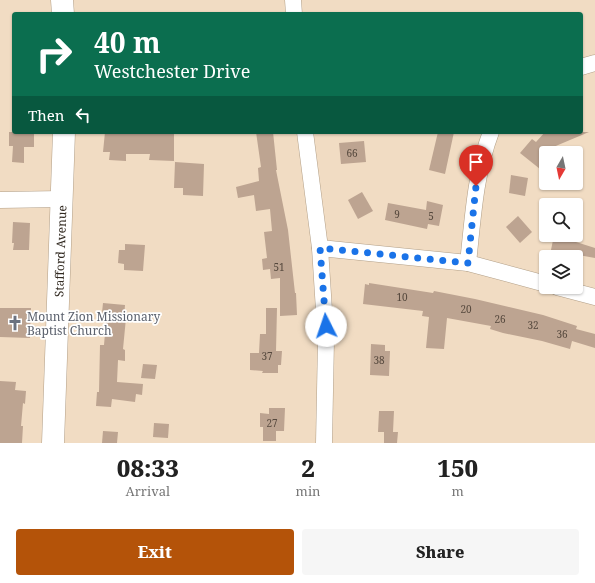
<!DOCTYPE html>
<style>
:root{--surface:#fff;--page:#f6f6f6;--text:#222;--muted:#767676;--accent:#b45309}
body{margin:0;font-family:"Noto Serif",serif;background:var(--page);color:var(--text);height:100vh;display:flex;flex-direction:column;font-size:15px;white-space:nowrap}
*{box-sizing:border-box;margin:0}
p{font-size:13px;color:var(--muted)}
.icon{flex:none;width:22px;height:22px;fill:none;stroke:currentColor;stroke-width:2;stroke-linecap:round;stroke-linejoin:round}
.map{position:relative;height:443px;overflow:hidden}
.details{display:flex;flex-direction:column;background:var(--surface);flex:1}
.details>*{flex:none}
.guide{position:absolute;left:12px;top:12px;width:571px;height:122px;border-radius:4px;box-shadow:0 1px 3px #0004;background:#0b6e4f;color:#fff;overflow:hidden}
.needle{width:26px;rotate:189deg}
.controls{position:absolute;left:539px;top:146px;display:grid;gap:8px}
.controls a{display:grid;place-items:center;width:44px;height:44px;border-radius:4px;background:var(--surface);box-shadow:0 1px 3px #0004;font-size:20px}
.pin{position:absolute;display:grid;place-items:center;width:34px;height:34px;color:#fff;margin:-41px -17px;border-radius:50% 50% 50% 0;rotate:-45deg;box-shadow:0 0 4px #0007}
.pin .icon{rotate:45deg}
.me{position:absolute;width:44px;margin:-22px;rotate:356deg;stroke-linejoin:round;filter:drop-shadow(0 0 3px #0008)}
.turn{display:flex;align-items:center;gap:14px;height:84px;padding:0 16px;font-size:18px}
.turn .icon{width:52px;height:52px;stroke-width:2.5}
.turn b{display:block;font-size:28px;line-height:34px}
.then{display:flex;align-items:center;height:38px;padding:0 16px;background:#0003;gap:8px;font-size:15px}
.eta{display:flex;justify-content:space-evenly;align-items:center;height:68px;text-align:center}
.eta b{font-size:24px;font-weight:800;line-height:28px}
.primary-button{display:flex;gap:8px;margin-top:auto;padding:8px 16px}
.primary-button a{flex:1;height:46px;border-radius:4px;background:var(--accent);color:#fff;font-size:16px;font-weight:800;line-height:46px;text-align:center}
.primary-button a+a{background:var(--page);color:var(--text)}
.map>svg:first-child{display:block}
</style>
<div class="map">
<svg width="595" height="443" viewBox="0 0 595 443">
<rect width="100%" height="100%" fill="#f1dcc3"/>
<g fill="#bda491">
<polygon points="9,132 34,132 34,147 24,147 24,163 12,162 13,146 9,146"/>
<polygon points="105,132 174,133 174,161 149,160 150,154 126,154 126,161 109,160 110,152 103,152"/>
<polygon points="256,132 273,132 277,170 276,170 288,230 295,293 296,293 297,315 280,316 280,278 271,279 270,269 263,270 262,259 267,258 264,232 272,231 270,209 256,211 254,195 238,198 236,187 259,181 258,168 261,167"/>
<polygon points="438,132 454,132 445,174 429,170"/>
<polygon points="545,132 589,132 551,148 546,153 546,162 540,169 520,153 532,139 536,142"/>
<polygon points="364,141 366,162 341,164 339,143"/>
<polygon points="175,162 204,164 203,196 183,195 183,188 174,188"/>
<polygon points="511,175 528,178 525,196 509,193"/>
<polygon points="362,192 373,211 358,219 348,200"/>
<polygon points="427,201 443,205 439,226 428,224 427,229 385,220 388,203 426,210"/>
<polygon points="518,216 532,232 520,243 506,227"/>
<polygon points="13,222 30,223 29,250 13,250 14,243 12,243"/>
<polygon points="554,235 566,235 576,238 576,242 595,248 595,258 551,250"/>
<polygon points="125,244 145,245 143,271 124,270 124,264 118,263 119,250 125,250"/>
<polygon points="369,283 433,293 434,291 475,299 543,315 577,326 576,329 595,334 595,348 572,341 570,349 542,341 503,333 490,329 491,326 447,318 444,349 426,348 429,317 422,316 423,311 363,304 365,284 369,285"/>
<polygon points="103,303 125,305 124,318 126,318 123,349 125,350 125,361 118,360 117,382 143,384 142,395 136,394 135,402 112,399 111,407 96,406 97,392 99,392 100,345 104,345 106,322 101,322"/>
<polygon points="0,308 31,308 30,338 0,337"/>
<polygon points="266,308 277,308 276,351 282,351 281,365 278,365 278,373 262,373 263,371 250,370 250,353 259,353 260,334 266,334"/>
<polygon points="371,344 385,345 385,351 390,351 389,376 370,375"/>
<polygon points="143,364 157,365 155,379 141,378"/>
<polygon points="0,381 16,382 15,390 26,391 25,404 23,403 21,426 23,426 22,443 0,443"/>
<polygon points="269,408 285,408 284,431 276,431 276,441 263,441 263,427 260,427 260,413 269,414"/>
<polygon points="379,411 394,411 393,432 398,432 397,443 384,443 384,432 378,432"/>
<polygon points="154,423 169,424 168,438 153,437"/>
<polygon points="103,431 118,432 117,443 102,443"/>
</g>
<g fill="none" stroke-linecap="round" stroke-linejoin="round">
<defs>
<g id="street">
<polyline points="293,0 294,14"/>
<polyline points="581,67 595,63"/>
<polyline points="305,132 320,248 325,326"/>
<polyline points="0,200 61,199"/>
<polyline points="320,248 468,263 546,284"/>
<path d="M468,263C473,218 475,174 491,132"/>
<polyline points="557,287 595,297"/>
<polyline points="324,443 326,340"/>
</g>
<g id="secondary">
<polyline points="62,0 63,14"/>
<path id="s1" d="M53,443L64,132"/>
</g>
</defs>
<use href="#street" stroke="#b29f87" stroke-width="17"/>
<use href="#secondary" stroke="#b29f87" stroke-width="23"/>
<use href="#street" stroke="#fff" stroke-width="16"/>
<use href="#secondary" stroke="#fff" stroke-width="22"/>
</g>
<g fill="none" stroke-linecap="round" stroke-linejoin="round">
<polyline stroke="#1a73e8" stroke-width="7" stroke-dasharray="0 12.6" points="326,326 320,248 468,263 476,186"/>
</g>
<defs>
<symbol id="church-bare" viewBox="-9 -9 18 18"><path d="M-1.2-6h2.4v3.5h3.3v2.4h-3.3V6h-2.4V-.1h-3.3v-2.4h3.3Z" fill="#6b7280" stroke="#fff" stroke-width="2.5" paint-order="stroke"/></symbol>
</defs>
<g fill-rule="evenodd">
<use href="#church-bare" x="4" y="312" width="22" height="22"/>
</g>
<g text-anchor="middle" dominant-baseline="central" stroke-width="3.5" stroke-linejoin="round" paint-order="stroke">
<g font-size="10" fill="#55483d">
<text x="352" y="153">66</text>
<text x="397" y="214">9</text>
<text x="431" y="216">5</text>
<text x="279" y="267">51</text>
<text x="402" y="297">10</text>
<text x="466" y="309">20</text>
<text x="500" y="319">26</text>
<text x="533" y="325">32</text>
<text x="562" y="334">36</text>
<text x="267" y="356">37</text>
<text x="379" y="360">38</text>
<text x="272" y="423">27</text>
</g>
<g font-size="12" fill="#322a21" stroke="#fff">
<text stroke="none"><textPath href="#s1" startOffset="192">Stafford Avenue</textPath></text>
</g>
<g font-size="12" fill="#5b616d" stroke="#fff" text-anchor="start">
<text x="27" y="316">Mount Zion Missionary<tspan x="27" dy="14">Baptist Church</tspan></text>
</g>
</g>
</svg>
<div class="controls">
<a><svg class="needle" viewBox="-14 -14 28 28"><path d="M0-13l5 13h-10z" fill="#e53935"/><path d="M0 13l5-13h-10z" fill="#767676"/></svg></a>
<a><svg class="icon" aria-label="search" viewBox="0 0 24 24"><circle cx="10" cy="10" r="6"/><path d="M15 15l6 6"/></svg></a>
<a><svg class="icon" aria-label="layers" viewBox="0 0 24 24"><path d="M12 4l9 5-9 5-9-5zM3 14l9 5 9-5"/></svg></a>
</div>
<div class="pin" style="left:476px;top:186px;background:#d93025"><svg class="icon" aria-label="arrive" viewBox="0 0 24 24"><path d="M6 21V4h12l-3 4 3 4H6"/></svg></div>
<svg class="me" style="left:326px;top:326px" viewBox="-20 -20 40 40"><circle r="19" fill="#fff"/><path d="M0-13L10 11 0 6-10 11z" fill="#1a73e8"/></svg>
<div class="guide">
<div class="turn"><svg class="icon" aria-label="right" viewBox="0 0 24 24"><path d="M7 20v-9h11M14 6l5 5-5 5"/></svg><div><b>40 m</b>Westchester Drive</div></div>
<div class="then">Then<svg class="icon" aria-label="left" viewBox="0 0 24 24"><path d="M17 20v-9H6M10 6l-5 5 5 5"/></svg></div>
</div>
</div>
<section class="details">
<div class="eta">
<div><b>08:33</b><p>Arrival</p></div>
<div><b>2</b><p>min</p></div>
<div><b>150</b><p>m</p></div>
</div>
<div class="primary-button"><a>Exit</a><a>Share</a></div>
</section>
